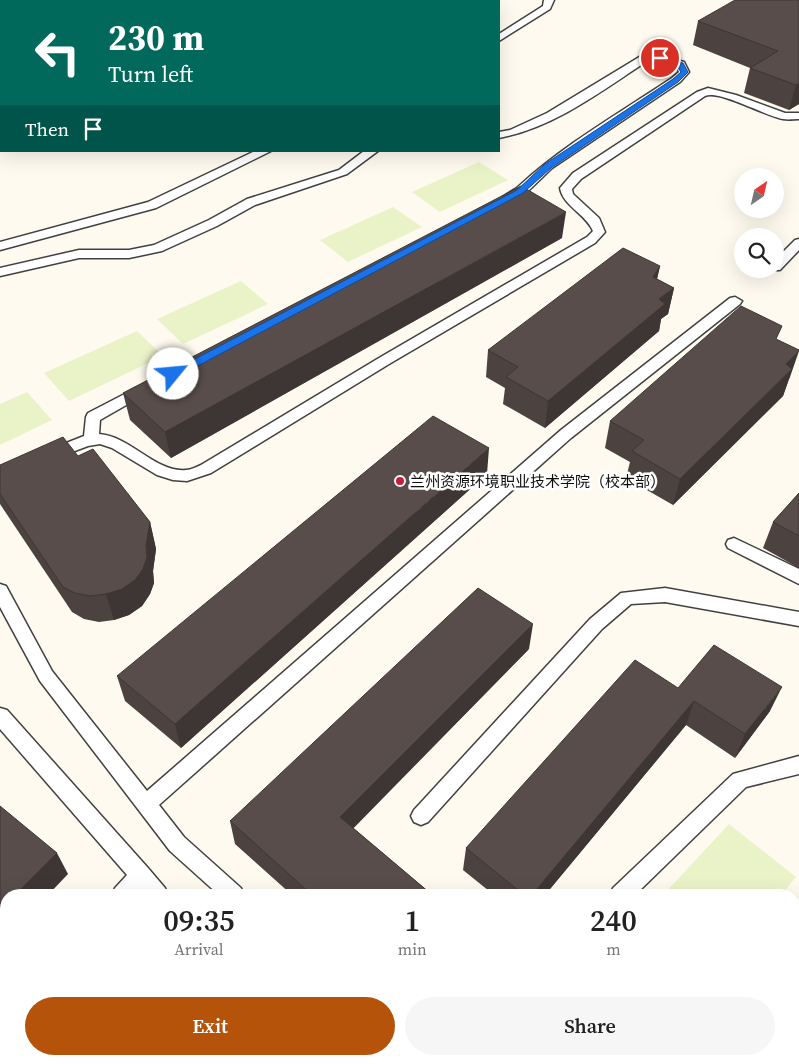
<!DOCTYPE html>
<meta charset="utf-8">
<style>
:root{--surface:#fff;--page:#f6f6f6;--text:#222;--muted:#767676;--accent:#b45309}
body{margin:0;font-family:"Source Serif 4","Noto Sans SC",serif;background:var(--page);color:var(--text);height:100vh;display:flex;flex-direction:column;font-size:19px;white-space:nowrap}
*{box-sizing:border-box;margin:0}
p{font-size:16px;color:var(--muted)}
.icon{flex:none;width:28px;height:28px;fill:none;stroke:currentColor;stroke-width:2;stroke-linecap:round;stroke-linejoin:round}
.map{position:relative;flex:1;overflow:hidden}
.drawer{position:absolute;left:0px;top:889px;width:800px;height:176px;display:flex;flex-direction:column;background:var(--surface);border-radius:20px 20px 0 0;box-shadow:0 5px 20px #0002}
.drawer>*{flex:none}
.guide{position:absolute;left:0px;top:0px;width:500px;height:152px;box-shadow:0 5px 20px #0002;background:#00695c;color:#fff;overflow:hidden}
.needle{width:32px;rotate:34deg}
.buttons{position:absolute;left:734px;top:168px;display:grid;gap:10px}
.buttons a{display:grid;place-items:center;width:50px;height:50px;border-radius:50%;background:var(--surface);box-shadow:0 5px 20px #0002;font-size:25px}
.pin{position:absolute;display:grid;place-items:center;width:42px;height:42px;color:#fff;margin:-21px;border:2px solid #fff;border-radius:50%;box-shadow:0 1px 5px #0007}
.me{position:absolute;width:55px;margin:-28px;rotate:62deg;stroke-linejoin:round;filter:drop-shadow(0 0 4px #0008)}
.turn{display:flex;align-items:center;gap:18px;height:105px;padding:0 25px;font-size:22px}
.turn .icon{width:65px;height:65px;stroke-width:2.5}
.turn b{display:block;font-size:35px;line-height:42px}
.then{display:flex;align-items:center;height:48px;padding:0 25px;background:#0003;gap:10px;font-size:19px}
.eta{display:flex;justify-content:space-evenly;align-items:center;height:85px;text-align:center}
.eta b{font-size:30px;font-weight:600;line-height:35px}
.action{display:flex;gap:10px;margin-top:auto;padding:10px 25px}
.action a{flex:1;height:58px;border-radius:30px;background:var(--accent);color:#fff;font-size:20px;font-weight:600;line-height:58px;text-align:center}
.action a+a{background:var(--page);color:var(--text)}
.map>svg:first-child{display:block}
</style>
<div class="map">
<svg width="799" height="1064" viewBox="0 0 799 1064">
<rect width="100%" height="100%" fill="#fffaef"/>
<g fill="#eaf3c8">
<polygon points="479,162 508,180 440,212 412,192"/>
<polygon points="393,207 422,227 348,262 320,240"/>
<polygon points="241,281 268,304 183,344 157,319"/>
<polygon points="137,331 163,356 69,401 44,373"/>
<polygon points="27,392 52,420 0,445 0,404"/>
<polygon points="729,824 796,877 781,895 663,895"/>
<polygon points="540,1059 639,1059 635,1064 545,1064"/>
</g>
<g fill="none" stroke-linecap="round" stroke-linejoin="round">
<defs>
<g id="lane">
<polygon points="544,0 554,0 550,9 499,41 499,34 543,6"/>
<path d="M660,55L684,62L689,72L680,82L552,168L524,195L511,202H503L501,199C506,193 514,191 519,186C565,144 621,112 672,78L679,72L676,66L659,61H647C602,91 553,128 499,138V132L510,130L547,113L641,56Z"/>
<rect x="0" y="74" width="1" height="6"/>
<path d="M708,88L736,95L785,113H799V119C794,119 788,120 783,119C765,116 720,90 705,96L581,179L572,189L573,194L599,218L605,232L595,243L389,364L211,473L187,481L173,480L157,475L112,448L100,444L88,446L51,460L46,459L43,455L46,451L84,436L86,417L88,413L144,384L149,386L151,389L149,392L100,420L99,434C130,436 156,473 186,470C191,470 196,467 201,465L379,358L587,237L593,231C586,214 563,206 560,188L573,173L697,92Z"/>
<polygon points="255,151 271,151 156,208 0,250 0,242 148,202"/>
<polygon points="364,151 378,151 347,174 255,205 217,226 162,251 129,258 79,258 0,276 0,268 79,250 129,250 154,245 209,220 247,199 339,170"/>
<polygon points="799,239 799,250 780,270 770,270 775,269 775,260 795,240"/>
<polygon points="735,297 742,301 740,304 571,438 159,805 184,837 241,888 244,895 219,895 170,851 40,681 0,607 0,584 6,586 52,671 147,791 561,430 730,298"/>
<polygon points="734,538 799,569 799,584 728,548 726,544 728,540"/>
<polygon points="665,588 799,612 799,626 665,602 631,604 602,629 428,822 421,825 414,822 411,816 414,810 590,619 621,593"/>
<polygon points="0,708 7,710 148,868 165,888 168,895 144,895 140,890 136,895 112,895 115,888 127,875 0,729"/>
<polygon points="799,756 799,774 746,787 635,895 610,895 613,888 733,774"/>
<polygon points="6,1006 6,1033 0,1035 0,1008"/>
<polygon points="296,1059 321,1059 323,1064 298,1064"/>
<polygon points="406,1059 432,1059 433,1060 434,1059 459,1059 457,1064 408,1064"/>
</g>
</defs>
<use href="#lane" stroke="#414141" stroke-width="3"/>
<use href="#lane" fill="#fff" fill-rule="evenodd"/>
</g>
<g fill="#4c4240">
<polygon points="799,0 799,104 789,110 744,93 750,68 693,45 698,21"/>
<polygon points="562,238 171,458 130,420 123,393"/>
<polygon points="660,266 657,279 674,288 668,314 661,319 659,331 545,428 503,404 505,388 486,377 488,350"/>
<polygon points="778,340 790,377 789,379 783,396 673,505 626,478 630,462 605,448 610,421"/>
<polygon points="78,456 150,522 156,549 153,571 154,583 150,594 142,606 129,615 114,620 99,622 84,619 72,612 0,504 0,465"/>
<polygon points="487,474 181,748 125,701 117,676"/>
<polygon points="799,493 799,568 763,548 773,522"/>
<polygon points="529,649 353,828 430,893 430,895 292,895 235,844 230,821"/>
<polygon points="678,688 770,711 735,758 686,725 545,895 494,895 463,870 466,848"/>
</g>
<g fill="#3e3634">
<polygon points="799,83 799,104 789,110 796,85"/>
<polygon points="566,212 562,238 171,458 165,432"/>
<polygon points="660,266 654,292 653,277"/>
<polygon points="674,288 668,314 661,319 659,331 545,428 548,401 659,299"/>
<polygon points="799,351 790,377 789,379 783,396 673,505 680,479 786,364"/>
<polygon points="489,448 487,474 181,748 175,724"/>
<polygon points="150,522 156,549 153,571 154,583 150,594 142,606 129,615 114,620 106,594"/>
<polygon points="533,624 529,649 342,840 340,817"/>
<polygon points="782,687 770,711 735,758 745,734"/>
<polygon points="694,701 686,725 545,895 532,895"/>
<polygon points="57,853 68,874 48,895 15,895"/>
<polygon points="6,904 6,938 0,944 0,910"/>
</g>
<g fill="#584d4a" stroke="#3e3634">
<polygon points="735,0 799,0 799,83 796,85 750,68 778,51 698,21"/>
<polygon points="521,186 566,212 165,432 123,393"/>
<polygon points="623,248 660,266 653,277 674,288 659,299 665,304 548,401 506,377 518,367 488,350"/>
<polygon points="741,306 782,326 776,339 799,350 799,351 786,364 792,369 680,479 632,451 644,440 610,421"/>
<polygon points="433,416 489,448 175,724 117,676"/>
<polygon points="63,437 78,456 93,449 150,522 146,545 147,557 143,569 135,580 122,589 106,594 90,596 75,593 63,587 0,494 0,465"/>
<polygon points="799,493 799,536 773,522"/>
<polygon points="478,588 533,624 340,817 430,893 429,895 312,895 230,821"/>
<polygon points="714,645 782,687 745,734 694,701 532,895 524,895 466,848 635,660 678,688"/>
<polygon points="0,806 57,853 15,895 6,895 6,904 0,910"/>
</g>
<polygon fill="#1a73e8" stroke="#114b97" points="657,56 683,63 688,72 678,82 551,168 523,193 177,377 170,377 170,372 517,190 545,164 673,79 681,72 677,66 657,60"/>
<circle fill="#c81c3a" stroke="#fff" stroke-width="2" cx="400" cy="481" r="5"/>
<g text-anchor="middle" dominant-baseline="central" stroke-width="5" stroke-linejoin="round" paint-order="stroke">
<g font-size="15" fill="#0e0e0e" stroke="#fff" text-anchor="start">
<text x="410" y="481">兰州资源环境职业技术学院（校本部）</text>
</g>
</g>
</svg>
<div class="buttons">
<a><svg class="needle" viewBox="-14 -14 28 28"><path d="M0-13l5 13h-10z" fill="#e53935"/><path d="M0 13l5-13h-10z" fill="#767676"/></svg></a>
<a><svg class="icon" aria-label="search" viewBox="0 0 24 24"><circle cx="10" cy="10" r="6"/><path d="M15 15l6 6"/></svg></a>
</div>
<div class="pin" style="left:660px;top:58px;background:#d93025"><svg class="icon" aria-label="arrive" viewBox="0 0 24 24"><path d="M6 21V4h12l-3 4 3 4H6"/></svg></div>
<svg class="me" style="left:173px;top:374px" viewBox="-20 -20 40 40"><circle r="19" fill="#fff"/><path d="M0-13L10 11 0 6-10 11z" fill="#1a73e8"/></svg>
<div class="guide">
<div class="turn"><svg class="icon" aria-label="left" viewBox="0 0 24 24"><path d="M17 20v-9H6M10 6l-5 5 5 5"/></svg><div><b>230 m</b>Turn left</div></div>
<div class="then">Then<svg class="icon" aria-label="arrive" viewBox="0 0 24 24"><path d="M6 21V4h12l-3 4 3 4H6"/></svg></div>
</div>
<section class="drawer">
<div class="eta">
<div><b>09:35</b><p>Arrival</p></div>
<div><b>1</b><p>min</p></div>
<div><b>240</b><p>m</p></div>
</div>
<div class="action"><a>Exit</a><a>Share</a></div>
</section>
</div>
